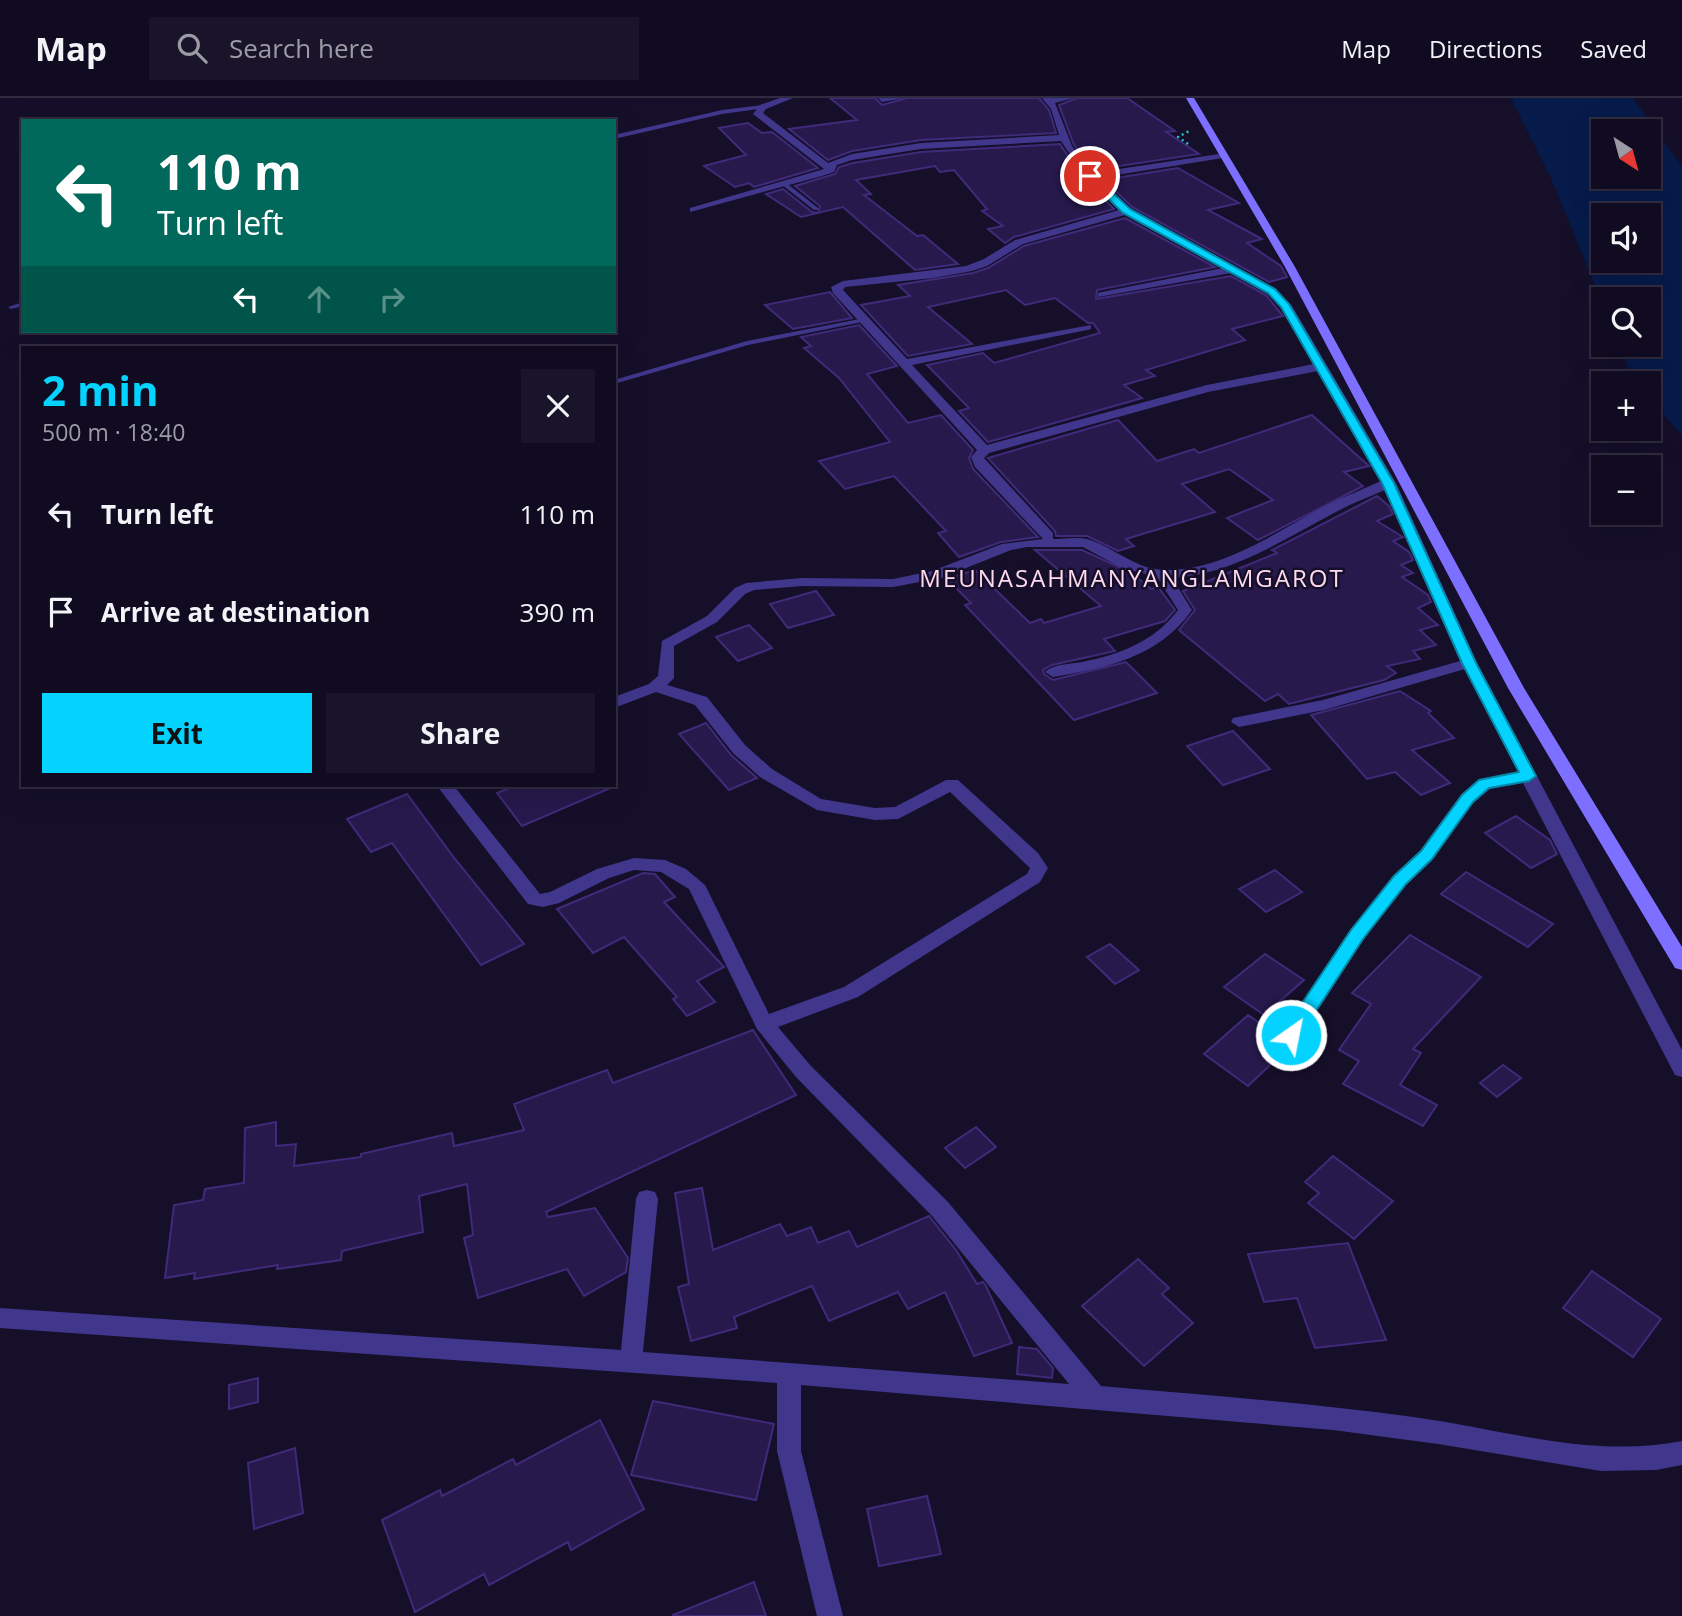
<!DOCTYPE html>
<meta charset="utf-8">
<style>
:root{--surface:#100b20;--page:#191429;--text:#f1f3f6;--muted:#9c9ba5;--line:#302b3e;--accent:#04d3ff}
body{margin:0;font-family:"Open Sans",sans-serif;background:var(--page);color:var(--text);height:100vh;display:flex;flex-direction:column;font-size:26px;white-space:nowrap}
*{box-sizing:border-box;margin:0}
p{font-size:23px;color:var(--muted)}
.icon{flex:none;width:38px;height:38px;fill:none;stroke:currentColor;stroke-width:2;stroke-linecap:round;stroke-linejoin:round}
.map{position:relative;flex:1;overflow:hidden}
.sheet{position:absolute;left:21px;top:248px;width:595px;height:441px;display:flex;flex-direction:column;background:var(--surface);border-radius:0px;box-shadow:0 7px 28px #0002,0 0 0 2px var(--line)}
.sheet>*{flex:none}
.hud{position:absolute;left:21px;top:21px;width:595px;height:214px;border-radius:0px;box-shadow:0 7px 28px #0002,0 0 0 2px var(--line);background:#00695c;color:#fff;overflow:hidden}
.needle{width:46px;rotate:144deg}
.tools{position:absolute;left:1591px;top:21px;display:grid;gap:14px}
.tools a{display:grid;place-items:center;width:70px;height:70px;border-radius:0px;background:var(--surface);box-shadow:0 7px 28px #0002,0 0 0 2px var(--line);font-size:35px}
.pin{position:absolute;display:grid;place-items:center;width:60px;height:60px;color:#fff;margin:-30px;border:4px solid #fff;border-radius:50%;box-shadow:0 2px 7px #0007}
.me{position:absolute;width:77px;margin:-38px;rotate:33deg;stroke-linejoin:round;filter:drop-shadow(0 0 5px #0008)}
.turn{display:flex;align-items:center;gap:24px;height:147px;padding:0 21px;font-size:32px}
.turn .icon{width:91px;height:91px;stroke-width:2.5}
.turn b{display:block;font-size:49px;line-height:60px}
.lanes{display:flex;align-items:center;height:66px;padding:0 21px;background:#0003;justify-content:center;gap:35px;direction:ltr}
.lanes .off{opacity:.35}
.round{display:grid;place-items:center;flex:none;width:74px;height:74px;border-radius:0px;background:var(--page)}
.head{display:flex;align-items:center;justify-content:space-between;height:119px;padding:0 21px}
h1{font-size:42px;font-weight:700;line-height:52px;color:var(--accent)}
.action{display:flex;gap:14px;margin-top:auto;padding:14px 21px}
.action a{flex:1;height:80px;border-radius:0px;background:var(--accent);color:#111;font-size:28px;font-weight:700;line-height:80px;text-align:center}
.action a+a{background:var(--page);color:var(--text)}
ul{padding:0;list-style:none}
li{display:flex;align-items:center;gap:21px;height:98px;padding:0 21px}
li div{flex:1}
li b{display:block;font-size:26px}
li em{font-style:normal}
header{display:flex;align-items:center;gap:42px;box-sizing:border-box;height:98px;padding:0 35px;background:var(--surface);border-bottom:2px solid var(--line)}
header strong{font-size:33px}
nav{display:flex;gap:38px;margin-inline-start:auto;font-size:24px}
.search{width:490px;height:63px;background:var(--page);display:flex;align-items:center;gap:18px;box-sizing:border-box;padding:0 24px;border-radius:0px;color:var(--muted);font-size:26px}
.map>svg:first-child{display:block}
</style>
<header>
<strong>Map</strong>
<div class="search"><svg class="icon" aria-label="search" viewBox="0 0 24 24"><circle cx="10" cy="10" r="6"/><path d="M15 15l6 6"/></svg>Search here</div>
<nav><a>Map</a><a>Directions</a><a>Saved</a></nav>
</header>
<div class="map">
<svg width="1682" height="1518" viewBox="0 0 1682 1518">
<rect width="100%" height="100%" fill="#150f2a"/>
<path fill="#071b4b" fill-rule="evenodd" d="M1511,0H1633L1682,69V337L1649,300L1648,285L1634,284L1619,247H1648V201H1603V207L1551,80ZM1603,33H1648V79H1603ZM1603,117H1648V163H1603Z"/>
<g fill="#27194c" stroke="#402a7a" stroke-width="2">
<polygon points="830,0 875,0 882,7 907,0 1039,0 1049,12 1056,35 921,42 852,53 828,62 789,31 857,22"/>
<polygon points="1077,0 1127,0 1175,33 1166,34 1199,56 1093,72 1074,47 1059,7"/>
<polygon points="748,25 762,35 772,34 818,70 754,89 749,85 735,89 704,68 746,57 719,30"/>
<polygon points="1060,46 1081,78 1114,111 1014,139 1005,145 988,131 1003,128 982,113 987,111 954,72 940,74 935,68 856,82 871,96 864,97 917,138 923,137 958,166 915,172 843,109 801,119 766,96 783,91 812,114 818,115 820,108 795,88 835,76 839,69 853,65 921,54"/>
<polygon points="1178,70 1239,105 1208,112 1262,141 1247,145 1281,168 1287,179 1269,184 1132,109 1104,82"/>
<polygon points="1125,120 1215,169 1097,192 1096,201 1231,178 1266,197 1283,218 1232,231 1245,242 1146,272 1155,278 1124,287 1142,300 988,344 959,313 969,310 927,267 983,255 994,265 1100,235 1093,225 1088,225 1055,200 1025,207 1006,192 928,209 972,246 908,258 861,207 910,198 898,187 973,175 988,170 1024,148"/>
<polygon points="830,194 852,220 793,231 765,207"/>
<polygon points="859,227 897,268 867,276 908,325 941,317 973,352 969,360 973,371 1038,439 1001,444 959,459 938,435 946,433 894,378 845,391 819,363 890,344 839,280 804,250 811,248 801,239"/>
<polygon points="1312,317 1369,368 1344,374 1363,388 1258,442 1227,420 1273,402 1229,371 1182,386 1215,414 1126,441 1134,448 1118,453 1087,438 1056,438 1055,433 988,360 1118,322 1157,363 1194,351 1199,355"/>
<polygon points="1377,398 1389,408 1393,416 1377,423 1403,439 1393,443 1409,454 1413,462 1401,467 1413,475 1402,479 1428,497 1431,504 1418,510 1438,527 1420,532 1436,547 1413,553 1420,561 1387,568 1396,575 1384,582 1289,606 1278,596 1265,603 1179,532 1195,512 1183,493 1277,455 1272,452"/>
<polygon points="1035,452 1082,452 1132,475 1151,491 1158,489 1175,512 1165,523 1104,541 1115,553 1052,567 1043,572 1044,576 1053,582 1126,564 1157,595 1074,622 965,507 971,505 947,481 975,472 1030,525 1041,521 1044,525 1101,508"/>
<polygon points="816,493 834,517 788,530 770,506"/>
<polygon points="749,527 772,550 738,563 716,539"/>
<polygon points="1400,593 1431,613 1428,615 1454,640 1412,652 1450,685 1421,697 1395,674 1367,681 1311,617"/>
<polygon points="706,625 731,657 757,680 729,692 679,636"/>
<polygon points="1233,633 1270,671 1223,687 1187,648"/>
<polygon points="515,688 615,688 522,728 497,695"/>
<polygon points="407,696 455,761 524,846 481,867 392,745 371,754 347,721"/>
<polygon points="1516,718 1550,742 1557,756 1531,770 1485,735"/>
<polygon points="1275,772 1302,794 1266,814 1239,791"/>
<polygon points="1466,774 1553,826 1528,849 1441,796"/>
<polygon points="643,775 655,776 675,799 664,804 724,869 697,883 715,904 687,918 673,901 677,899 624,839 593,855 557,811"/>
<polygon points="1410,837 1481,879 1413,951 1421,955 1400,987 1437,1007 1423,1028 1343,986 1359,963 1339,952 1371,906 1352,895"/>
<polygon points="1110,846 1139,872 1115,886 1087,859"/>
<polygon points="1265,856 1304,882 1264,917 1224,889"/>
<polygon points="1248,917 1291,947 1248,988 1204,956"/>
<polygon points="753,932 796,997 546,1114 548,1119 595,1110 628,1160 626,1174 584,1198 567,1171 478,1200 464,1140 473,1137 467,1086 419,1098 423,1134 342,1153 341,1162 277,1171 278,1167 194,1181 195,1175 165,1180 174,1107 203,1102 205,1091 244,1085 245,1030 276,1024 276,1048 296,1046 294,1068 361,1059 361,1056 452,1035 454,1048 524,1032 514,1006 607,972 613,985"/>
<polygon points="1503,967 1521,980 1497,999 1480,985"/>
<polygon points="976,1029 996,1049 965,1070 945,1050"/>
<polygon points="1333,1058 1393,1103 1354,1141 1308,1105 1319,1095 1305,1084"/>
<polygon points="702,1090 713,1152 780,1126 787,1138 811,1129 818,1145 849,1133 857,1149 929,1118 956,1152 977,1186 983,1184 986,1188 1012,1245 974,1258 945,1194 908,1211 898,1194 829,1223 812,1188 734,1219 737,1230 691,1243 678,1189 689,1186 675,1095"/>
<polygon points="1348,1145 1386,1242 1315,1250 1297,1200 1264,1204 1248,1156"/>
<polygon points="1138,1161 1169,1190 1162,1196 1193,1225 1144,1268 1082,1208"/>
<polygon points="1592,1173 1661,1221 1633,1259 1563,1210"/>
<polygon points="1019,1249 1037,1251 1053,1270 1052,1280 1017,1276"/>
<polygon points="258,1280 258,1304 229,1311 229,1287"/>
<polygon points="653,1303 774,1326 756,1402 631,1377"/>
<polygon points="600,1322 644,1411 571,1452 568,1444 489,1487 484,1476 415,1514 382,1422 440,1392 442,1398 513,1361 516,1367"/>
<polygon points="295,1350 303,1415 254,1431 248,1365"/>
<polygon points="927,1398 941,1456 879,1468 867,1411"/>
<polygon points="754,1484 766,1518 673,1518 673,1517"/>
</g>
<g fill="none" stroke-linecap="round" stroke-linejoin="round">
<polyline stroke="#28c1c3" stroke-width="2.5" stroke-dasharray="2 3.5" stroke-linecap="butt" points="1188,46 1178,39 1189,33"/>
<g fill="#40378c" fill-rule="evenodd">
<polygon points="763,7 765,10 722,16 614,41 614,37 722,12"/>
<polygon points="781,84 785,84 818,110 818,112 814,112 781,86"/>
<polygon points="23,204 23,208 11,211 8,209"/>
<polygon points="865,220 867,221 867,223 748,247 614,286 614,282 747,243"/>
</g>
<g fill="#40378c" fill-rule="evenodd">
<path d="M780,0H793L766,11L763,15L828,65L852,56L921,45L1059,37L1051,11L1042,0H1074L1055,5L1072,48L1092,75L1226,55V59L1223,60L1098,80L1130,111L1276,191L1292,208L1396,385L1477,565L1682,952V979L1675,977L1523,685L1490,691L1473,705L1432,761L1406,787L1363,841L1298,942L1291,945L1284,942L1281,937L1351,831L1394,777L1420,753L1461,697L1479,682L1518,674L1465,571L1324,612L1239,629L1231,624L1233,620L1323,602L1460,563L1385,392C1369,399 1352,405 1336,414C1284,441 1232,477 1172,480L1192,512C1159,559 1107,570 1053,579L1045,574C1053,566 1071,566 1082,564C1119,557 1155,543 1178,512L1157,479L1122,470L1083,449H1027L1011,452L941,480L893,489L802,488L754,492L745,496L717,524L674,548V580L667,587L707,599L745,647L772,671L821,701L875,710L895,709L946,682H958L1038,755L1048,770L1040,784L858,899L778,929L810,967L948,1104L1101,1288C1205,1297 1310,1305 1413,1319C1502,1331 1592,1361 1682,1343V1367L1656,1372L1601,1373L1438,1346L1333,1332L801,1287V1353L843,1518H817L777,1353V1285L0,1230V1210L621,1252L636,1101L639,1094L647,1092L655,1094L658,1101L643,1254L1069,1286L932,1118L796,979L757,931L689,791L661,774L634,772L609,780L559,805L543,809L528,806L437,688H454L540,796L550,794L597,771L634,760L665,762L686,771L705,787L769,916L844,889L1027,776L1030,770L950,694L898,721L875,722L817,712L760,679L733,655L695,607L656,594L614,610V599L649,586L658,578L662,543L707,518L735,490L746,485L802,480L893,481L932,473L1002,446L1043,441L975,369L971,359L977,352L833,195L831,189L843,183L966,168L984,161L1015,142L1119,112L1083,76L1061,43L921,51L852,62L837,67L834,74L822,78L690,114V110L824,71L753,16L760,7ZM1125,117L1223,170L1102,194L1098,195V199L1231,175L1268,195L1281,210L1314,266L1207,287L987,347L912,267L1087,232L1091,231V227L907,261L843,192L845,189L933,180L972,173L987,168L1023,146ZM1318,273L1381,383C1364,391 1345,398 1327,407C1277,433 1224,473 1164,472C1136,471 1116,451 1090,442C1080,438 1064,441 1053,441V435L984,360L989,355L1208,294Z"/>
<polygon points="878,0 904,0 882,4"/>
</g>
<polygon fill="#7d6fff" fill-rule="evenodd" points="1186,0 1194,0 1295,169 1524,590 1682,849 1682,872 1675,870 1508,590 1285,169"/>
</g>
<polygon fill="#04d3ff" stroke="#0389a6" stroke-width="2" points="1087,76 1093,76 1130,111 1275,191 1289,206 1394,385 1476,565 1536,678 1529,683 1489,690 1473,704 1432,761 1406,786 1363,841 1297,942 1284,942 1282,937 1284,932 1351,832 1394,778 1421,753 1462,697 1479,682 1519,674 1462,565 1382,385 1281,209 1268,195 1123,115 1087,80"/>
<g text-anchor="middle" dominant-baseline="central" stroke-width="5" stroke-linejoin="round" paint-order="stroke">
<g font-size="24" letter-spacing="2" fill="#ffdaef" stroke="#150f2a">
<text x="1132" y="479">MEUNASAHMANYANGLAMGAROT</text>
</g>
</g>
</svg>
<div class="tools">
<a><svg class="needle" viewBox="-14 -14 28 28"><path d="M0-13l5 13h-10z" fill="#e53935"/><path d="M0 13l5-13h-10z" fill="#9c9ba5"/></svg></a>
<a><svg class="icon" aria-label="sound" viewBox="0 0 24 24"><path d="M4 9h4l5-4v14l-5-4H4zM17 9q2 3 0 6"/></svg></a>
<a><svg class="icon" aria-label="search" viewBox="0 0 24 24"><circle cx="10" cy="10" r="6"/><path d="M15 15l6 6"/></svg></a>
<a>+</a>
<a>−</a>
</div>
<div class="pin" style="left:1090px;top:78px;background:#d93025"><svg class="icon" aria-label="arrive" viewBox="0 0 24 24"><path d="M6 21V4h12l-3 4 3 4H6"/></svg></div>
<svg class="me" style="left:1291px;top:937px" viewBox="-20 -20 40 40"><circle r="17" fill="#04d3ff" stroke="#fff" stroke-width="3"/><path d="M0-11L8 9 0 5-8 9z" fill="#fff"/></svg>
<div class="hud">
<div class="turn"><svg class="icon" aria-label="left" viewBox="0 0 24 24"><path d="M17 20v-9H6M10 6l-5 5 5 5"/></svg><div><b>110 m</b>Turn left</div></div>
<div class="lanes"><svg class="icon" aria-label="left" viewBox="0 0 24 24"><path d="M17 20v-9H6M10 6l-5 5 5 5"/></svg><svg class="icon off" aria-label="ahead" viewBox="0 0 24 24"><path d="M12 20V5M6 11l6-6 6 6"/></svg><svg class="icon off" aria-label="right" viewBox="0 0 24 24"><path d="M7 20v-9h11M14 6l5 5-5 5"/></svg></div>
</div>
<section class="sheet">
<div class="head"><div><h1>2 min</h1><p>500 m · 18:40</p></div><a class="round"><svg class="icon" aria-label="close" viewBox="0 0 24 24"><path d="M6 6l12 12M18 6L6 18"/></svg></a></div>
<ul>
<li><svg class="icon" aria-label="left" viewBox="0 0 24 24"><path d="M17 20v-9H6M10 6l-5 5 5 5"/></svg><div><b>Turn left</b></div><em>110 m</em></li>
<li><svg class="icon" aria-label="arrive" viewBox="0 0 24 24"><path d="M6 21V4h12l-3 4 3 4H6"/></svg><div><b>Arrive at destination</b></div><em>390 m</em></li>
</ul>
<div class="action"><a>Exit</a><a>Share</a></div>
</section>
</div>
